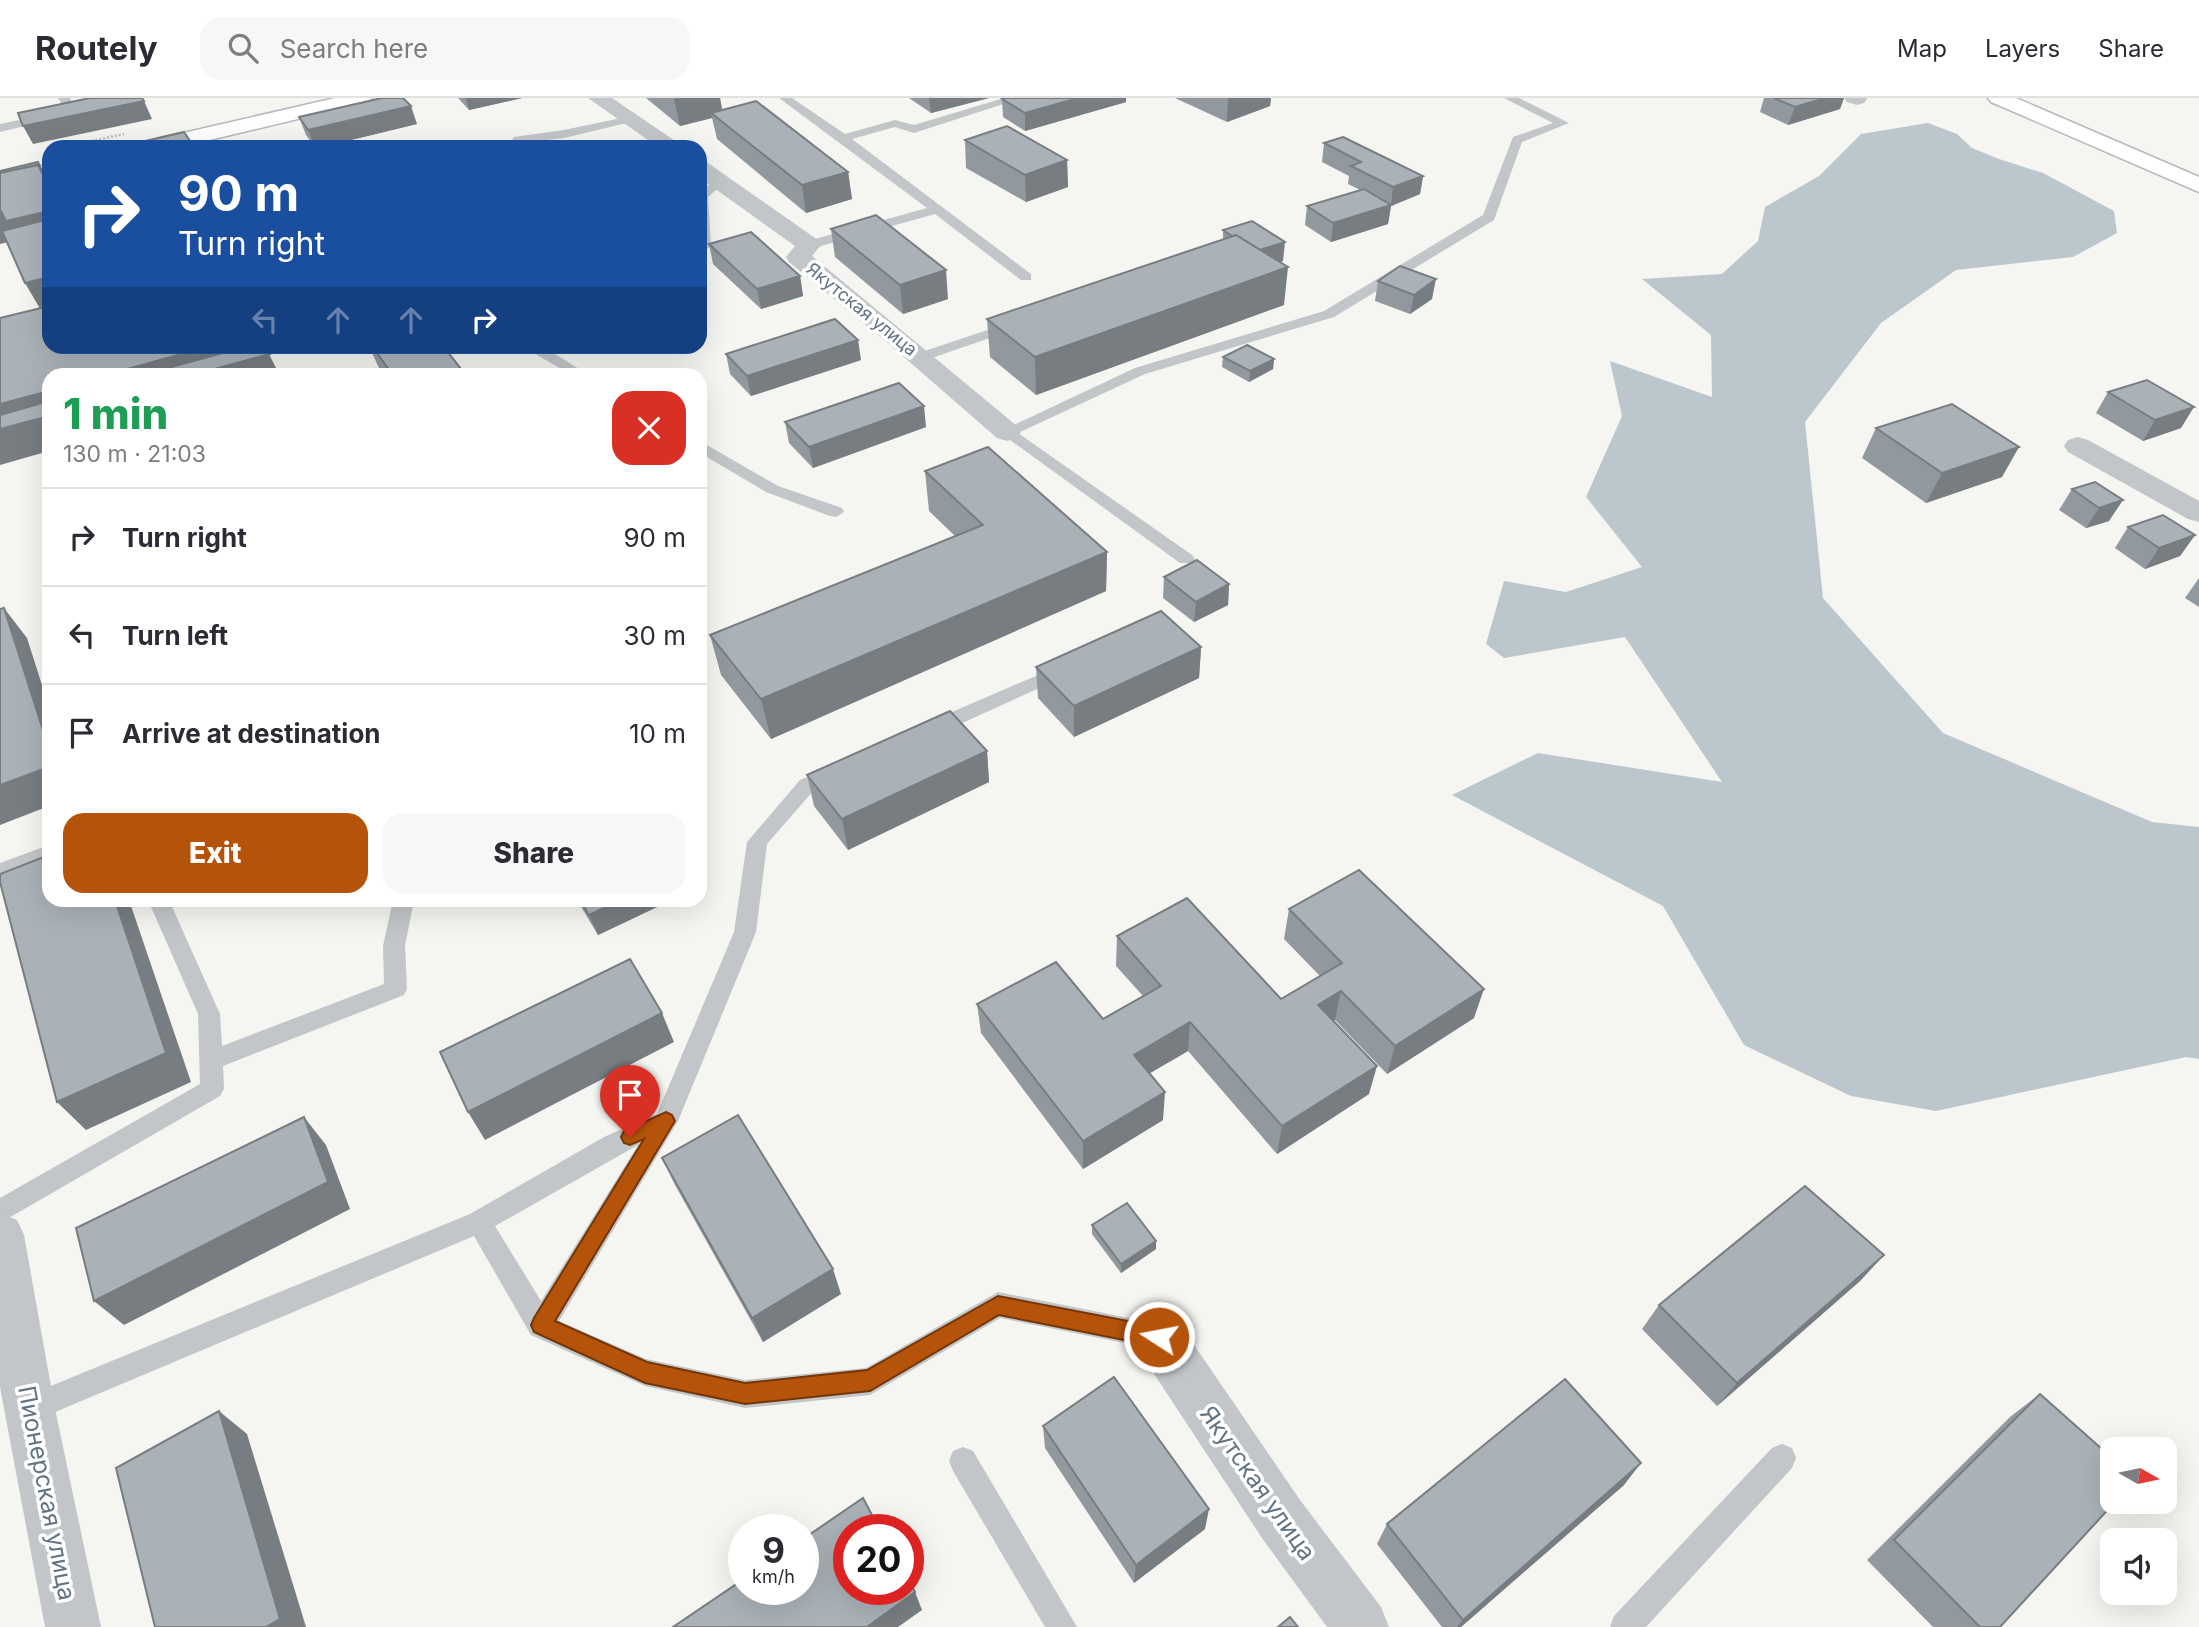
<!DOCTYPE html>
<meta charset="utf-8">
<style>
:root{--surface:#fff;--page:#f7f7f7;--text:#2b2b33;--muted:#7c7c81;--line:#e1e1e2;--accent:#b45309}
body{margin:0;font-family:Inter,sans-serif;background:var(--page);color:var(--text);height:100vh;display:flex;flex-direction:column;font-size:26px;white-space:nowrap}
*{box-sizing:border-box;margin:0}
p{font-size:23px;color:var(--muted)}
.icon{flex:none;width:38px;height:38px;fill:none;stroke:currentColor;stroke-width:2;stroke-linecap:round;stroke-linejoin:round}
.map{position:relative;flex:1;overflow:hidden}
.side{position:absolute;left:42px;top:270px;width:665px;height:539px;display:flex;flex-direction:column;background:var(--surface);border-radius:21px;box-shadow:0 7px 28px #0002}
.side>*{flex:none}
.guide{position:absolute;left:42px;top:42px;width:665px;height:214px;border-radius:21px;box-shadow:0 7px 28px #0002;background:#1a4fa0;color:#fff;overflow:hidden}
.needle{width:46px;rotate:99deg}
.tools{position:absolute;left:2100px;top:1339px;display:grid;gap:14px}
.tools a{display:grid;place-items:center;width:77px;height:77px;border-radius:14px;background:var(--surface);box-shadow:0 7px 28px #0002;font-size:35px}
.speed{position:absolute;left:728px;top:1416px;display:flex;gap:14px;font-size:35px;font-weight:700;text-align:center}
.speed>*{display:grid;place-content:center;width:91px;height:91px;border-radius:50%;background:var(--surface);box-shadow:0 7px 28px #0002;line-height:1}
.speed small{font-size:18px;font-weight:400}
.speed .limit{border:10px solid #d22;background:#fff;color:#111}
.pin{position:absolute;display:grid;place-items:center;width:60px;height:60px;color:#fff;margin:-72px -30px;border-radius:50% 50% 50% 0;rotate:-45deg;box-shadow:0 0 7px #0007}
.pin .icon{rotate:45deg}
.me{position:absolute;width:77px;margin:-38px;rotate:281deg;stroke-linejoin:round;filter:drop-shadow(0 0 5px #0008)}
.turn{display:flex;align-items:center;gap:24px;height:147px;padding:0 21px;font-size:32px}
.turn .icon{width:91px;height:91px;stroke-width:2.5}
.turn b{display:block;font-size:49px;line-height:60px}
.lanes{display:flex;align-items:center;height:66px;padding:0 21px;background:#0003;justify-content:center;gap:35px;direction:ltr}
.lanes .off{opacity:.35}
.round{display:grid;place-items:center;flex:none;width:74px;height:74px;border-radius:21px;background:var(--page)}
.head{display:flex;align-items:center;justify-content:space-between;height:119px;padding:0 21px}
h1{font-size:42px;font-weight:800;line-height:52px;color:#1e9e55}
.primary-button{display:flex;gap:14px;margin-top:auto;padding:14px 21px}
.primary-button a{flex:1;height:80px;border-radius:21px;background:var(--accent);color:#fff;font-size:28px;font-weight:800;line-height:80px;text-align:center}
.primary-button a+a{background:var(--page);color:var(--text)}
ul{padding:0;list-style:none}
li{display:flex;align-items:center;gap:21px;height:98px;padding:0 21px;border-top:2px solid var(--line)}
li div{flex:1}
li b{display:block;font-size:26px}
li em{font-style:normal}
header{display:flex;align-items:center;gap:42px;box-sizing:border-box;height:98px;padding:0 35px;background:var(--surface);border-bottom:2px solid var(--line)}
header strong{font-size:33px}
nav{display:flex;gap:38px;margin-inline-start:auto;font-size:24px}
.search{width:490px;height:63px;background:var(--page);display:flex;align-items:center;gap:18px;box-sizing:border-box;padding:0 24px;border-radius:21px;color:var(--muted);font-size:26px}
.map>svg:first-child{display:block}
</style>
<header>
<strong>Routely</strong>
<div class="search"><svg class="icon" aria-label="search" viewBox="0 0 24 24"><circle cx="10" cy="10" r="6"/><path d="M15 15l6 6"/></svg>Search here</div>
<nav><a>Map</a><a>Layers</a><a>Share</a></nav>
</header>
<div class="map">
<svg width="2199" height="1529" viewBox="0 0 2199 1529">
<rect width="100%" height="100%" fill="#f5f5f1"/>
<polygon fill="#bbc7cc" points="1928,25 1957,36 1972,50 1999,61 2043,75 2114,113 2117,135 2073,159 1956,172 1881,225 1805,324 1823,500 1943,635 2152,724 2199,729 2199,961 2186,959 1936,1013 1851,998 1744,947 1663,808 1452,697 1538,655 1722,684 1625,539 1504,560 1486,546 1504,483 1566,494 1642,469 1586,399 1622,318 1610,263 1712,299 1711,237 1642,181 1722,176 1758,143 1765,109 1819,78 1861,36"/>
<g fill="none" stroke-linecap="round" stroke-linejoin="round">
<defs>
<g id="secondary">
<polygon points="335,0 372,0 369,4 180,49 141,49 144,44"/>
<polygon points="1988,0 2016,0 2199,79 2199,94 1991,4"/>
<polygon points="49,66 49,80 0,92 0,78"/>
</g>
</defs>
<use href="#secondary" stroke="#b4b9be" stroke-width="3"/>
<polyline stroke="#bbbec0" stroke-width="2.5" stroke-dasharray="2 2" stroke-linecap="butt" points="64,49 124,36"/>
<g fill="#c2c6c9" fill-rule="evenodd">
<polygon points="58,0 70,0 78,14 76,16 0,34 0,26 65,12"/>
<polygon points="779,0 792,0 845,36 895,22 914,27 1004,0 1022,0 914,35 895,29 852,41 1031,176 1031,182 1021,182 935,116 814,150 804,150 804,144 927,110"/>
<polygon points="1504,0 1519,0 1569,25 1522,44 1494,122 1334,219 1145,276 1018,335 1192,457 1195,461 1192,465 1180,465 999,334 1135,270 1324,213 1483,117 1513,39 1553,25"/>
<polygon points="631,18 635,19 635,23 564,40 522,45 520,49 508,49 514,39 564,32"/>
<polygon points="719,80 725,84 708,99 711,149 700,154 700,93"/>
<polygon points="1014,223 1021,227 1019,230 926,262 916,262 914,259 916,256"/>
<polygon points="541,248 559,248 552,254 587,276 570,276 537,257 535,254"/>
<polygon points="700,343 778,388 842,410 844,414 836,419 830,418 766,394 700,355"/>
<polygon points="1061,567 1068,569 1070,573 1068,577 938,636 924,636 921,631 924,626"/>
<path d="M834,667L841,669L844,674L841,679L814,692L767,746L756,834L678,1023L559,1223L646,1261L745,1282L866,1270L998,1194L1159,1226L1169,1230L1173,1239L1169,1248L1159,1252L1000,1220L870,1297L745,1310L645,1288L531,1237L474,1138L29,1325L19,1321L15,1311L19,1301L470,1116L604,1039L657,1016L734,834L747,744L800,682ZM638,1047L541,1203L495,1128Z"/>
<polygon points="49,747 49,763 0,782 0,765"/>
<polygon points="148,802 169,802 220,916 222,948 384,886 383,848 393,802 414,802 405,848 407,891 404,897 223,968 224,991 220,998 0,1125 0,1100 200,986 198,916"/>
<polygon points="1782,1346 1792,1350 1796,1360 1792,1370 1646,1529 1610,1529 1614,1518 1772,1350"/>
<polygon points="963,1349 973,1353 1077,1529 1045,1529 953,1373 949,1363 953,1353"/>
</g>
<g fill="#c2c6c9" fill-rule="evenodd">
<polygon points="588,0 612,0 684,49 658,49"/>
<polygon points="1844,0 1867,0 1867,1 1864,5 1857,7 1847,4"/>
<polygon points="700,63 708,65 818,142 821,147 812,158 1017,328 1021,334 1017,340 1007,343 997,340 889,246 789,164 786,159 795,148 700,80"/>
<polygon points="2078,339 2088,342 2199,403 2199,424 2188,421 2068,354 2064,348 2068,342"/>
<polygon points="0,1115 17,1122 24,1137 55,1311 101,1529 45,1529 0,1289"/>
<polygon points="1159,1215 1177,1222 1300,1402 1381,1509 1389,1529 1327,1529 1262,1440 1141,1256 1134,1239 1141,1222"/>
</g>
<use href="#secondary" fill="#fff" fill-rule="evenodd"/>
</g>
<g fill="#92999e">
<polygon points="458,0 522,0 469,12"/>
<polygon points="646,0 720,0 722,12 848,74 852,101 806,115 717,41 712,20 680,28"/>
<polygon points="909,0 989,0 931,15"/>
<polygon points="1175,0 1271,0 1270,8 1227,24"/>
<polygon points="1764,0 1844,0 1840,11 1788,27 1760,14"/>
<polygon points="1002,1 1126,4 1025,33 1003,19"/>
<polygon points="299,19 417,26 322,49 315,49 306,37"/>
<polygon points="965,42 1067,62 1068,89 1026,104 966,70"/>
<polygon points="1324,45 1423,78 1420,96 1391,108 1388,126 1331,144 1305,127 1307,108 1360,92 1348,86 1349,78 1322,64"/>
<polygon points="831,131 948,201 903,216 835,159"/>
<polygon points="1223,132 1283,163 1280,164 1284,207 1036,297 990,259 987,221 1223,141"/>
<polygon points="709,146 800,178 803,198 761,211 713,166"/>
<polygon points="1378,183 1432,201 1410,216 1375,203"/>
<polygon points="369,248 443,248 465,276 383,276 378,268"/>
<polygon points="726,256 861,262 751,298 730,276"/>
<polygon points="1223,259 1274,261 1273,271 1249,284 1222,269"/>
<polygon points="2108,294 2181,330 2143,343 2096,315"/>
<polygon points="785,324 926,329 813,370 789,345"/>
<polygon points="1876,330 2002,379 1926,405 1862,360"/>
<polygon points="925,373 1107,454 1106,493 771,641 721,577 710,537 955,438 929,413"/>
<polygon points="2095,384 2109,423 2086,430 2059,412 2072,391"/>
<polygon points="2128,429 2195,437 2180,458 2145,471 2115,450"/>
<polygon points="1164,479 1229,486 1228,507 1194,524 1163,500"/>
<polygon points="2199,480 2199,509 2185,500"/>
<polygon points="1201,549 1199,580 1074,639 1038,600 1036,569"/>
<polygon points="987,653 989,684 848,752 814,708 807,677"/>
<polygon points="577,802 654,802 657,809 598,837"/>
<polygon points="1289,811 1474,920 1387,976 1335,922 1334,923 1369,996 1277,1056 1188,953 1150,975 1163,1022 1083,1071 981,935 977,906 1103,921 1143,898 1116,868 1117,838 1281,901 1320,878 1284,841"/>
<polygon points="662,1060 841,1196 763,1244 675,1087"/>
<polygon points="1092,1127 1156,1151 1121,1175 1092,1136"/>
<polygon points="1884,1157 1860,1183 1717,1308 1642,1231 1659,1207"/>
<polygon points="2040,1296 2000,1529 1933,1529 1867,1462 2010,1319"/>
<polygon points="1043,1328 1205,1431 1134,1485 1045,1350"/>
<polygon points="1624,1387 1461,1529 1442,1529 1377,1446 1387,1426"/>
</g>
<g fill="#777d81">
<polygon points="466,0 522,0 469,12"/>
<polygon points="680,0 720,0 723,17 711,15 712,20 680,28 674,1"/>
<polygon points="929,0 989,0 931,15"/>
<polygon points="1078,0 1126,0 1126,4 1025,33 1025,15"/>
<polygon points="1228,0 1271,0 1270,8 1227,24"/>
<polygon points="1825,0 1844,0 1840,11 1788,27 1795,9"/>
<polygon points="144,3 152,21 33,46 23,28"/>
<polygon points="411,8 417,26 322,49 315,49 308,32"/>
<polygon points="1067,62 1068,89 1026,104 1025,77"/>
<polygon points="848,74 852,101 806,115 802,87"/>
<polygon points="1423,78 1420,96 1391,108 1388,126 1331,144 1333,125 1391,107 1393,89"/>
<polygon points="0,113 49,113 49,145 16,142 0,146"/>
<polygon points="1285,144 1283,163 1254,173 1256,153"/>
<polygon points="1288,169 1284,207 1036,297 1035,259"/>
<polygon points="946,172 948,201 903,216 900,187"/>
<polygon points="800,178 803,198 761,211 757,191"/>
<polygon points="49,179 49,213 42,214 25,185"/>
<polygon points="1436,181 1432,201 1410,216 1414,197"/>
<polygon points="858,242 861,262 751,298 747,278"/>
<polygon points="211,248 265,248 279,276 109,276"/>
<polygon points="1274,261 1273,271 1249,284 1250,273"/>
<polygon points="49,293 49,353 0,367 0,306"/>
<polygon points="924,308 926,329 813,370 809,349"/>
<polygon points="2194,309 2181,330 2143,343 2155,322"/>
<polygon points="2019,349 2002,379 1926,405 1942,375"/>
<polygon points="2123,402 2109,423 2086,430 2099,410"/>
<polygon points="2195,437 2180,458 2145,471 2159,450"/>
<polygon points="1107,454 1106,493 771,641 761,601"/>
<polygon points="1229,486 1228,507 1194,524 1196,504"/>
<polygon points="4,510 27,540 49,609 49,651"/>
<polygon points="1201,549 1199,580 1074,639 1074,608"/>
<polygon points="987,653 989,684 848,752 842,721"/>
<polygon points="49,669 49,708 0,727 0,687"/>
<polygon points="115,802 129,802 191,984 86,1032 57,1004"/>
<polygon points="621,802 654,802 657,809 598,837 589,817"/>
<polygon points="1484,891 1474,920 1387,976 1395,948"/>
<polygon points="1341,893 1335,922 1313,936 1318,907"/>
<polygon points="662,915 674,944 485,1042 468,1014"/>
<polygon points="1190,924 1188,953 1133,985 1134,957"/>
<polygon points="1377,968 1369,996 1277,1056 1282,1028"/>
<polygon points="1165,994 1163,1022 1083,1071 1083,1043"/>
<polygon points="304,1019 326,1047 350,1111 124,1227 94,1203"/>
<polygon points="1156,1143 1156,1151 1121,1175 1121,1166"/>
<polygon points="1884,1157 1860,1183 1717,1308 1737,1285"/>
<polygon points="833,1171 841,1196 763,1244 752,1220"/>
<polygon points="219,1313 247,1336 306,1529 266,1529"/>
<polygon points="1641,1365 1624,1387 1461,1529 1457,1529 1463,1522"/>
<polygon points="1209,1411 1205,1431 1134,1485 1136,1467"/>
<polygon points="915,1494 922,1512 898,1529 867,1529"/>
</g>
<g fill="#aab2b8" stroke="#777d81" stroke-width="2">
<polygon points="90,0 142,0 144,3 23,28 18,15"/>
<polygon points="382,0 403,0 411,8 308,32 299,19"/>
<polygon points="1005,0 1078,0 1025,15 1002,1"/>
<polygon points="1774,0 1825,0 1795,9"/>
<polygon points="756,3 848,74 802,87 711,15"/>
<polygon points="1007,28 1067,62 1025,77 965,42"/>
<polygon points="184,34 194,49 125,49 124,48"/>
<polygon points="1343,39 1423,78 1393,89 1351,68 1361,64 1324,45"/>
<polygon points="38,64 43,76 38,67 0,75 0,73"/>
<polygon points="38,67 49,88 49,113 6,123 1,113 0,113 0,75"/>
<polygon points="1364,91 1391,107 1333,125 1307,108"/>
<polygon points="876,117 946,172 900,187 831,131"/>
<polygon points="49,121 49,179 25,185 2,133"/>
<polygon points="1252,123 1285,144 1260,152 1236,137 1232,138 1223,132"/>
<polygon points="751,134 800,178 757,191 709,146"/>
<polygon points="1236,137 1288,169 1035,259 987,221"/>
<polygon points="1400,168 1436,181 1414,197 1378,183"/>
<polygon points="49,208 49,248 211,248 109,276 49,276 49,293 0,306 0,220"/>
<polygon points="835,221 858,242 747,278 726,256"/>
<polygon points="1247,247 1274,261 1250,273 1223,259"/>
<polygon points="248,248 266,248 270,256 196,276 146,276"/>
<polygon points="372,248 443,248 465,276 392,276"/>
<polygon points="2147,282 2194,309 2155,322 2108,294"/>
<polygon points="899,285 924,308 809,349 785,324"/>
<polygon points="49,303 49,318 0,331 0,317"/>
<polygon points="1952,306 2019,349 1942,375 1876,330"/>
<polygon points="988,349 1107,454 761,601 710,537 983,427 925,373"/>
<polygon points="2095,384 2123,402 2099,410 2072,391"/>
<polygon points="2163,417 2195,437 2159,450 2128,429"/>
<polygon points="1197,462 1229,486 1196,504 1164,479"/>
<polygon points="4,510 49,651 49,669 0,687 0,511"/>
<polygon points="1161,513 1201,549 1074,608 1036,569"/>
<polygon points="950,613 987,653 842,721 807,677"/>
<polygon points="49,757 49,802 115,802 166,955 57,1004 0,784 0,776"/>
<polygon points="1359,772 1484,891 1395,948 1341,893 1318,907 1377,968 1282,1028 1190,924 1134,957 1165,994 1083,1043 977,906 1056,864 1103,921 1161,888 1117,838 1187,800 1281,901 1342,865 1289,811"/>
<polygon points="580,802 621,802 589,817"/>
<polygon points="630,861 662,915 468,1014 440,954"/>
<polygon points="738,1017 833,1171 752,1220 662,1060"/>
<polygon points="304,1019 328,1084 94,1203 76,1130"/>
<polygon points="1805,1088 1884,1157 1737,1285 1659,1207"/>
<polygon points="1127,1105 1156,1143 1121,1166 1092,1127"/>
<polygon points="1114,1279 1209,1411 1136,1467 1043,1328"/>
<polygon points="1565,1281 1641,1365 1463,1522 1387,1426"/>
<polygon points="2040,1296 2112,1360 2112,1404 2115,1404 2000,1529 1980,1529 1894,1442"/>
<polygon points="219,1313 280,1521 266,1529 155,1529 116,1370"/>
<polygon points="863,1400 880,1432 849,1432 849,1491 908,1491 908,1481 915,1494 867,1529 673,1529 744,1481 744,1491 803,1491 803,1441"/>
<polygon points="1290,1519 1298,1529 1278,1529"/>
</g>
<polygon fill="#b45309" stroke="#753606" stroke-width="2" points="666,1014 672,1017 675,1023 555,1223 647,1264 745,1285 867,1272 998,1198 1159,1229 1166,1232 1169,1239 1166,1246 1159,1249 999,1217 870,1293 745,1306 645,1285 534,1234 531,1227 534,1220 644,1041 630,1047 624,1045 621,1039 624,1033"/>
<g text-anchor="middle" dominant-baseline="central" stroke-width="7" stroke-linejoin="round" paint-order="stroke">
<g font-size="18" fill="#627484" stroke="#fff">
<text transform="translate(862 211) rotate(39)">Якутская улица</text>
</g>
<g font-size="24" fill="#627484" stroke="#fff">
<text transform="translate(1258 1385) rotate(55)">Якутская улица</text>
<text transform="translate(47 1395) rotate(79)">Пионерская улица</text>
</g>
</g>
</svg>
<div class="tools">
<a><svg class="needle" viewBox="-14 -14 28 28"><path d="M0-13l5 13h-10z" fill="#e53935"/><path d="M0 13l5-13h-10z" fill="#7c7c81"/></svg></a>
<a><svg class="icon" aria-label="sound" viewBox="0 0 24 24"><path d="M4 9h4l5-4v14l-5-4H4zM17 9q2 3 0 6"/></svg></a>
</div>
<div class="speed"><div>9<small>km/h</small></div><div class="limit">20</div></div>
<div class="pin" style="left:630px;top:1039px;background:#d93025"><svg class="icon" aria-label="arrive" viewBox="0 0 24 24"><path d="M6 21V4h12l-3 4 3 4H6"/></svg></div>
<svg class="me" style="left:1159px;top:1239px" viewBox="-20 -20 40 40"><circle r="17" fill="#b45309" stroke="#fff" stroke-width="3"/><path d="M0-11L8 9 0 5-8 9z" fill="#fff"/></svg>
<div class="guide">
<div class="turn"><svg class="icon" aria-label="right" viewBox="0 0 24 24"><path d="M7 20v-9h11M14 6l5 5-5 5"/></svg><div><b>90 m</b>Turn right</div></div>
<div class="lanes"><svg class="icon off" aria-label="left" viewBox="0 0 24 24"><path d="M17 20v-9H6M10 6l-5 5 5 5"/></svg><svg class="icon off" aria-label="ahead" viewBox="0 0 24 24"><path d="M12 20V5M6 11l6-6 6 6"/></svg><svg class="icon off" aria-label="ahead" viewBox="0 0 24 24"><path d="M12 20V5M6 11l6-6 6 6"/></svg><svg class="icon" aria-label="right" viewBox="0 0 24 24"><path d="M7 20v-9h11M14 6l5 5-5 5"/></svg></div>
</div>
<section class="side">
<div class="head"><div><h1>1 min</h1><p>130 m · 21:03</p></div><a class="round" style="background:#d93025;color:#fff"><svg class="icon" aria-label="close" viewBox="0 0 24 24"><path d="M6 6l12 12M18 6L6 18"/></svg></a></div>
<ul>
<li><svg class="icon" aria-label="right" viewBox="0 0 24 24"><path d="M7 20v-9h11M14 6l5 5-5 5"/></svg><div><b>Turn right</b></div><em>90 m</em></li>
<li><svg class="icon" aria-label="left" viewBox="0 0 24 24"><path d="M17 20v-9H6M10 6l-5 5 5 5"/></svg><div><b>Turn left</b></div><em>30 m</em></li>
<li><svg class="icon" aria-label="arrive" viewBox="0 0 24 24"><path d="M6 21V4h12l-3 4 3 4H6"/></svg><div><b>Arrive at destination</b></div><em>10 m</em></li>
</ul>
<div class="primary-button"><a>Exit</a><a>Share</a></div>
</section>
</div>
